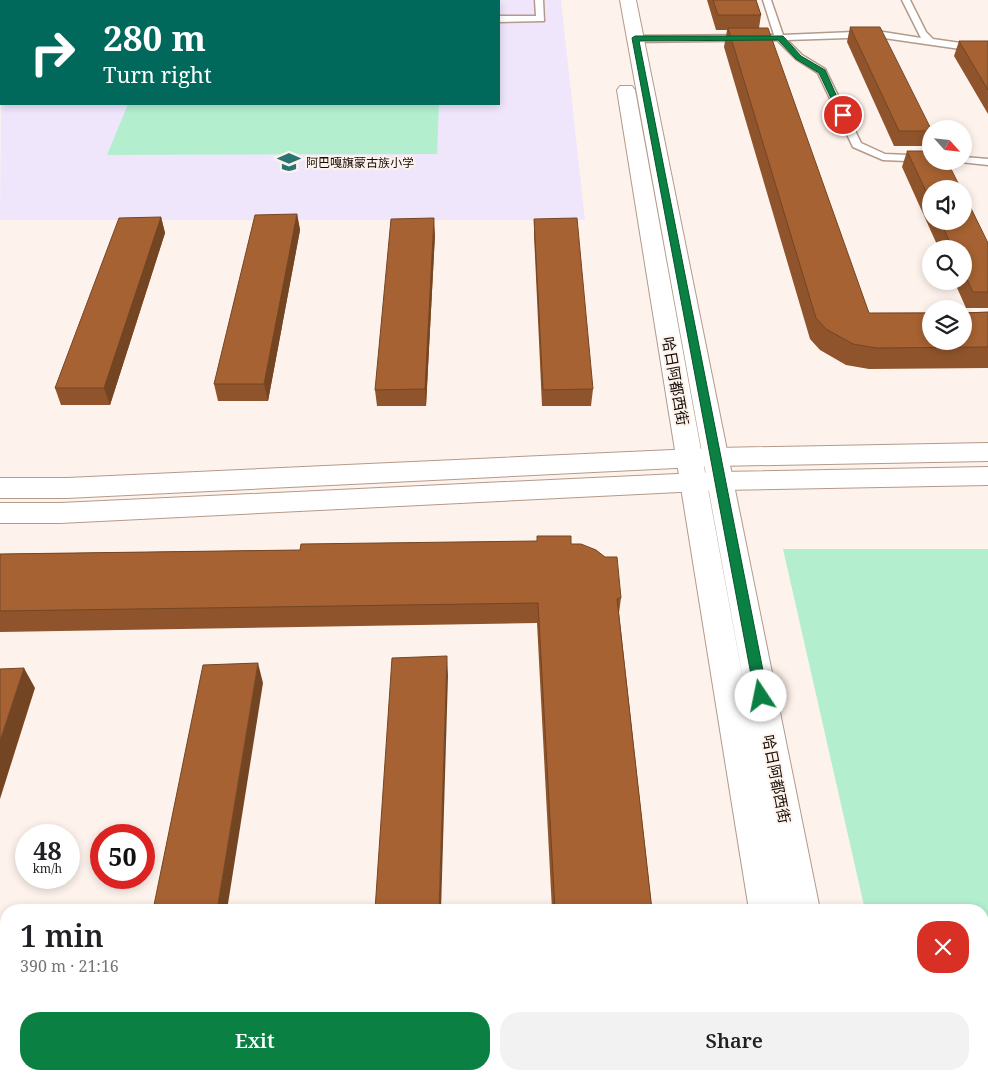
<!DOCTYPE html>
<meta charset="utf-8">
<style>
:root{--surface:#fff;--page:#f2f2f2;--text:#202124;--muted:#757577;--accent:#0b8043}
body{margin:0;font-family:"Noto Serif","Noto Sans SC",serif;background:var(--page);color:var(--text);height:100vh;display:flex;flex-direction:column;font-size:19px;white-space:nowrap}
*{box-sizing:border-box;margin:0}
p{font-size:16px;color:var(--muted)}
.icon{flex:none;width:28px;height:28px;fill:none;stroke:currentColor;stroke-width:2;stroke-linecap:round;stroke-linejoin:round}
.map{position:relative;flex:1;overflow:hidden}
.sheet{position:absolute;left:0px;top:904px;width:989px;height:176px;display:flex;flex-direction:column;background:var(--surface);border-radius:20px 20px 0 0;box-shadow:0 2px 8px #0003}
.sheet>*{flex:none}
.banner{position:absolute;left:0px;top:0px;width:500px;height:105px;box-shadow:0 2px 8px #0003;background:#00695c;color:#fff;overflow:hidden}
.needle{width:32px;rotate:117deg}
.fabs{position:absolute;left:922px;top:120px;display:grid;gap:10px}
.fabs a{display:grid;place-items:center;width:50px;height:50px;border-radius:50%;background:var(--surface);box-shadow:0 2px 8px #0003;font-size:25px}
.speed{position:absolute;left:15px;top:824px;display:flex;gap:10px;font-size:25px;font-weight:700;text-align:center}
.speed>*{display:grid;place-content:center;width:65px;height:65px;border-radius:50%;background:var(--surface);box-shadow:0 2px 8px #0003;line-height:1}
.speed small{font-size:12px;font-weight:400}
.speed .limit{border:8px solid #d22;background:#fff;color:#111}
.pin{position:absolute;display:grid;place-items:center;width:42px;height:42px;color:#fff;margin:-21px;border:2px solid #fff;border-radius:50%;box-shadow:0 1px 5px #0007}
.me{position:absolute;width:55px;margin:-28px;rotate:349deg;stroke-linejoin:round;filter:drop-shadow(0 0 4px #0008)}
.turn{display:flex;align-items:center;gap:18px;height:105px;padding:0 20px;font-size:22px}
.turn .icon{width:65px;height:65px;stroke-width:2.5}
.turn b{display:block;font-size:35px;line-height:42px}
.round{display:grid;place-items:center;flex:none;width:52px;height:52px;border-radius:20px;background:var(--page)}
.summary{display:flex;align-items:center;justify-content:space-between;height:85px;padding:0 20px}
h1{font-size:30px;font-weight:600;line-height:38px}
.primary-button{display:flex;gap:10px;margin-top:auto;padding:10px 20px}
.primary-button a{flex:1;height:58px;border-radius:20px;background:var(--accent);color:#fff;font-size:20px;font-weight:600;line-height:58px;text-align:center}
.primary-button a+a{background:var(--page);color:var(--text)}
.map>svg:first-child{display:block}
</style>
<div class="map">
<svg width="988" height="1079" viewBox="0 0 988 1079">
<rect width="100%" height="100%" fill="#fef3ec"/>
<polygon fill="#f0e6fc" points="0,0 561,0 585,220 0,220 1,89 1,104 499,104 499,1 1,1 0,28"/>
<g fill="#b3efcf">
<polygon points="128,104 439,104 437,154 107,155"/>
<polygon points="783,549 988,549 988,1079 904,1079 902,1074 982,1074 982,910 865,910"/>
</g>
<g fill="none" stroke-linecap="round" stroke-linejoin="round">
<defs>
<g id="lane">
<rect x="161" y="0" width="8" height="1"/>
<polygon points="535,0 543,0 544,21 499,22 499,16 536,16"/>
<polygon points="763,0 771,0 783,35 877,31 921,38 902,0 910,0 926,32 933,39 988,47 988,53 877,37 787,40 802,55 825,69 861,143 885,154 931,156 931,161 935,161 931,162 883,160 853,147 818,73 796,59 777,40 635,42 630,39 635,36 774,35"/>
<rect x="0" y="16" width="1" height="6"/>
<polygon points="964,157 988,159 988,165 960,162 964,161"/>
</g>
<g id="street">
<polygon points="988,443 988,461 716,466 67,498 0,498 0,478 67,478 716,448"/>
<polygon points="988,467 988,485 720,490 60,523 0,523 0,503 60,503 720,472"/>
</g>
<g id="secondary">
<polygon points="620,0 636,0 820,910 749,910 617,90 620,86 632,86 635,90 753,734"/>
<polygon points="776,1074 814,1074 815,1079 777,1079"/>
<polygon points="815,1074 853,1074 854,1079 816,1079"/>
</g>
</defs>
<use href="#lane" stroke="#b39a8a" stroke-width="3"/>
<use href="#street" stroke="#b39a8a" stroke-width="2"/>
<use href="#secondary" stroke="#b39a8a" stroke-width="2"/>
<use href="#lane" fill="#fff" fill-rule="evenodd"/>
<use href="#street" fill="#fff" fill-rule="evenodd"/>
<use href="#secondary" fill="#fff" fill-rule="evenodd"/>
</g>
<g fill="#8f542b">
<polygon points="82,0 129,0 128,1 83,1"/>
<rect x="210" y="0" width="45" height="1"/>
<polygon points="707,0 756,0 761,15 759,28 869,313 988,312 988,368 869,369 846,365 820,350 810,339 724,47 727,30 716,30"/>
<polygon points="850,27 931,129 931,134 927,146 894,146 847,42"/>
<polygon points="959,41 988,41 988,114 954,56"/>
<polygon points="907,151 931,189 931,221 964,221 988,243 988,308 966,308 954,281 964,281 964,249 939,249 902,167"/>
<polygon points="297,214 300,230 268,401 218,401 214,384"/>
<polygon points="161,217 165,233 110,405 61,405 55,388"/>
<polygon points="534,219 593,389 591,406 542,406 534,235"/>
<polygon points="435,234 426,406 377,406 375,390"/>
<polygon points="571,544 621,598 619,613 652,910 552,910 537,623 0,632 0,554 300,550"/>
<polygon points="561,1074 670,1074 671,1079 561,1079"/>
</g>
<g fill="#744523">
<polygon points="297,214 300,230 268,401 264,384"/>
<polygon points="161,217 165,233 110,405 104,388"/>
<polygon points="434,218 435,234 426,406 425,389"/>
<polygon points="447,656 448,676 441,910 439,910"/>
<polygon points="258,663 263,683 227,910 217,910"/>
<polygon points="24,668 35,688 0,799 0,741"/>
<polygon points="190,1074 201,1074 200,1079 189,1079"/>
<rect x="434" y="1074" width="2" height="5"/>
</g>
<g fill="#a66232" stroke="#744523">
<polygon points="713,0 756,0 761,15 718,15"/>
<polygon points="850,27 880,27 931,129 931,131 899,131"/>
<polygon points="728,28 768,28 869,313 931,313 931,341 964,341 964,313 988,312 988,347 876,348 853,344 826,329 816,318"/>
<polygon points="959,41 988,41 988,90"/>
<polygon points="907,151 931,151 931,161 947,161 961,189 931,189 931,202"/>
<polygon points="964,194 988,243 988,292 973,292 964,273 964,249 953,249 940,221 964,221"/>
<polygon points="297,214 264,384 214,384 255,215"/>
<polygon points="161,217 104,388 55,388 119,218"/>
<polygon points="434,218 425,389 375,390 391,219"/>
<polygon points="577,218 593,389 543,390 534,219"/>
<polygon points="537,536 571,536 571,544 581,544 596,550 605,557 617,557 621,598 617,599 652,910 555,910 538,603 0,611 0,554 300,550 301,544 537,541"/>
<polygon points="447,656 439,910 375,910 392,658"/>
<polygon points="258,663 217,910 153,910 203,665"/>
<polygon points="24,668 0,741 0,669"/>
<polygon points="120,1074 190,1074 189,1079 119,1079"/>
<rect x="363" y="1074" width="71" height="5"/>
<polygon points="564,1074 670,1074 671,1079 564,1079"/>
</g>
<polygon fill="#0b8043" stroke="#07532c" points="783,36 801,56 825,70 846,117 839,115 819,73 796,59 778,40 639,41 768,696 761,701 755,696 632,38 635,36"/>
<defs>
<symbol id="school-bare" viewBox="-9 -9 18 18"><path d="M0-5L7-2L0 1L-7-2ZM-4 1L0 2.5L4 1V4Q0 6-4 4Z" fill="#297473" stroke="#fef3ec" stroke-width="2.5" paint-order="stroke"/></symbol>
</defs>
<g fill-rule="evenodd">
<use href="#school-bare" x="273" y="146" width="32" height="32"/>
</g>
<g text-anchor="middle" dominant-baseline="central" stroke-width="4" stroke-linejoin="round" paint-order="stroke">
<g font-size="12" fill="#150c07" stroke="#fef3ec" text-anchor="start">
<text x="306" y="162">阿巴嘎旗蒙古族小学</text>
</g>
<g font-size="15" fill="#150c07" stroke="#fef3ec">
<text transform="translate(676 381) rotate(80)">哈日阿都西街</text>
<text transform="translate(777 779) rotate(79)">哈日阿都西街</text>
</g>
</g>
</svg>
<div class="fabs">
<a><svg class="needle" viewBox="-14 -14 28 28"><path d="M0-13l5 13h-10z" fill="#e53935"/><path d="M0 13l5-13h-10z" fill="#757577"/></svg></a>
<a><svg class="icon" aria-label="sound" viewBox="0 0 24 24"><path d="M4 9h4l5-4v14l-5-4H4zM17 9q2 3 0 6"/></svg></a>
<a><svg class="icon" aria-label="search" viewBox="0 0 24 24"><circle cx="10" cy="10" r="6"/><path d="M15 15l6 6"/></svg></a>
<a><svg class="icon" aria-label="layers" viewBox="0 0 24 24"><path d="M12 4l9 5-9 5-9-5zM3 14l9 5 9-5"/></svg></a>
</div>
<div class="speed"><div>48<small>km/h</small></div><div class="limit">50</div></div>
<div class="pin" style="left:843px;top:115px;background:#d93025"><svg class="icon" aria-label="arrive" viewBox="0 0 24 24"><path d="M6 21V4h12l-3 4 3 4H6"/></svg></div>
<svg class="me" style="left:761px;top:696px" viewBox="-20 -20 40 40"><circle r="19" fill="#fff"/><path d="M0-13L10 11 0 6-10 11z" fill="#0b8043"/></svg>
<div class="banner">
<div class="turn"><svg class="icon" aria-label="right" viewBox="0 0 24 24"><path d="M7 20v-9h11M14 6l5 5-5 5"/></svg><div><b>280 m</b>Turn right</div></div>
</div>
<section class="sheet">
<div class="summary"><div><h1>1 min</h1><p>390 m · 21:16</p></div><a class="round" style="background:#d93025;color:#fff"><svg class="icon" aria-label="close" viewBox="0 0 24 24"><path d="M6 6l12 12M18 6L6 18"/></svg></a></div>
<div class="primary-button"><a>Exit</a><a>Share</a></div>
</section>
</div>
